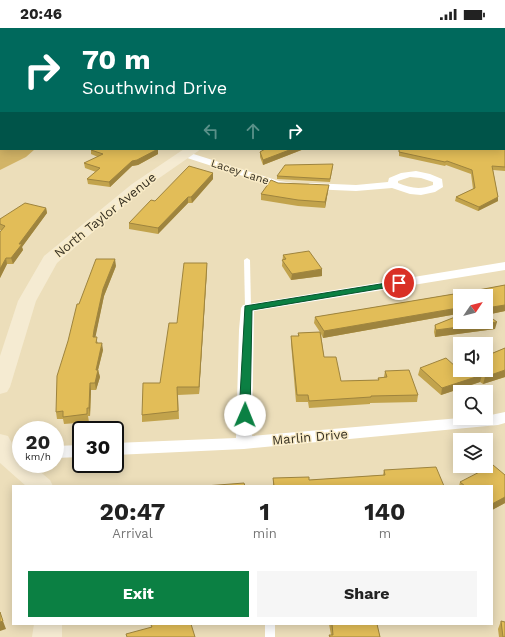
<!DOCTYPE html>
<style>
:root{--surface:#fff;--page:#f6f6f6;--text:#222;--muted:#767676;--accent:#0b8043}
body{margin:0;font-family:"Work Sans",sans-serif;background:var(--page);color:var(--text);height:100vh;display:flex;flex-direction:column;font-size:15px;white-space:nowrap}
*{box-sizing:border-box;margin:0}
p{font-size:13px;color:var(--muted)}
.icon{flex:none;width:22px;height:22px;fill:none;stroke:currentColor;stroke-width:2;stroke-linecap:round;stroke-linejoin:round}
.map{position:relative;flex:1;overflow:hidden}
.side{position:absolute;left:12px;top:457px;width:481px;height:140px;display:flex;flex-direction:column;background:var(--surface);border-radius:0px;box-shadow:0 2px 10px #0003}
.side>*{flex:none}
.hud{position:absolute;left:0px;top:0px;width:505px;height:122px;box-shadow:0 2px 10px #0003;background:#00695c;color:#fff;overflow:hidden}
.needle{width:26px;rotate:55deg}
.buttons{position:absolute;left:453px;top:261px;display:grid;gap:8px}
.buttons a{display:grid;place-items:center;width:40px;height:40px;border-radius:0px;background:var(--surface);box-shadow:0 2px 10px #0003;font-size:20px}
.speed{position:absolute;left:12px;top:393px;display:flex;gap:8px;font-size:20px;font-weight:700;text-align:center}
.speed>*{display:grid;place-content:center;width:52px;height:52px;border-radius:50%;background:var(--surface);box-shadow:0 2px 10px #0003;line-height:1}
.speed small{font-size:10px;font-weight:400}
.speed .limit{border:2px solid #111;border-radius:6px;background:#fff;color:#111}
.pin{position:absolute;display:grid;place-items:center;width:34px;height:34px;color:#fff;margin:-17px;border:2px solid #fff;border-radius:50%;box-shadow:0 1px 4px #0007}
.me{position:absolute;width:44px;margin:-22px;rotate:1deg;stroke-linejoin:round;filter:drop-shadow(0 0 3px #0008)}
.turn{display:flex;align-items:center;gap:14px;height:84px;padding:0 16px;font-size:18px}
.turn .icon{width:52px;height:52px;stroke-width:2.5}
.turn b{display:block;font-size:28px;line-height:34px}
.lanes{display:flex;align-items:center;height:38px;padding:0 16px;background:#0003;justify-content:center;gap:20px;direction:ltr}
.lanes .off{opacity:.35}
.eta{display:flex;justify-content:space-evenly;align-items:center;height:68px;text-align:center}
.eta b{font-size:24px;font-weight:700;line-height:28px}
.button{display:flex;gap:8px;margin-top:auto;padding:8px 16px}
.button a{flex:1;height:46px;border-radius:0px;background:var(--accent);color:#fff;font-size:16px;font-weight:700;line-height:46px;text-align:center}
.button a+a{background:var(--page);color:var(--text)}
.status{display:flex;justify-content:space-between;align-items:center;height:28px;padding:0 20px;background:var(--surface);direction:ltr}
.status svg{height:11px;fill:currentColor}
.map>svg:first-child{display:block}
</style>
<div class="status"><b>20:46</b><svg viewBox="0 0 49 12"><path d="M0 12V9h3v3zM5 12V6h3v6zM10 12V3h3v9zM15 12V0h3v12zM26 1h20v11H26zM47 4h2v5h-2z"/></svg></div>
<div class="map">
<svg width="505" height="609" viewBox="0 0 505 609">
<rect width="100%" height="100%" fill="#ecdeba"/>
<polygon fill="#d2b467" points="0,0 177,0 1,1 1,121 35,121 26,129 0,142"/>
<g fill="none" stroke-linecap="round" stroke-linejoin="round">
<g fill="#fff" fill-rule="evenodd">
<polygon points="247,230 250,232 251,280 248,282 245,280 244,232"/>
<rect x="265" y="596" width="10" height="13"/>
</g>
<g fill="#fff" fill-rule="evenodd">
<rect x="185" y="0" width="8" height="1"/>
<rect x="298" y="0" width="20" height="1"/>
<rect x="504" y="65" width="1" height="4"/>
<polygon points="504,101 505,102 505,108 504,107"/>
<polygon points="184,123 279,153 293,155 294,157 289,160 274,158 181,128 179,126"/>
<path d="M416,143L430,146L442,151L443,159L435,164L421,167L410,166L392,160L356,163L310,161L305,158L310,155L356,157L388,154L389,150L401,145ZM410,149L421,150L433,154V157C420,162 410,160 398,155V153Z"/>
<polygon points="505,234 505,242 254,283 252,408 460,390 486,390 486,388 505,384 505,395 498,397 244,421 115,427 115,415 236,410 239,302 241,280 243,277"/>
<polygon points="81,417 81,429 55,430 55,418"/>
</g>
<g fill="#f5ebd2" fill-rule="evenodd">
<rect x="504" y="9" width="1" height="6"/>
<polygon points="184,121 201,121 142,162 57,235 36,273 10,359 7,364 0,366 0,328 18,273 44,228 132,156"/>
<polygon points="0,406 8,408 15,421 21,427 21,436 31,436 50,452 53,458 26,458 0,435"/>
<polygon points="34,596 62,596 62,609 32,609"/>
</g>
</g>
<g fill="#c2a34c" fill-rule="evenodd">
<polygon points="505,109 505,143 493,142 498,169 498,173 478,183 455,173 456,169 473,161 471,146 446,137 445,138 399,128 399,121 504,121"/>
<polygon points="265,121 304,121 263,137 260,129 260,124"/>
<polygon points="91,122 158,126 138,137 132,138 110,159 88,156 87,151 96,144 85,140 84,135 98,129 91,126"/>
<polygon points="333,138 330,154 277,151 277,148"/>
<polygon points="213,145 213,151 192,175 188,175 158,206 129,201 129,195 155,173"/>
<polygon points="278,155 328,163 325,180 298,178 261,172 261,166"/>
<polygon points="46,180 47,185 22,219 23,222 13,236 7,236 0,250 0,204 2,202 0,202 0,191"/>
<polygon points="283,227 322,248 291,252 282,238"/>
<polygon points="207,235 207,241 199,366 178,367 179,391 142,394 142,387 160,355 177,295"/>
<polygon points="116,238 104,268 95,309 98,315 103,322 98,342 100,349 96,362 91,362 90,388 88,388 89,394 64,396 63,391 57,391 56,384 79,276"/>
<path d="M505,257V283L486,287L495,301L435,309L434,304L435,297L458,288L457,286L323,310L321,306L324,329L341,353L378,352V350L384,349L385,343L418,367L417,374L370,375V376L309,380L308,374H296L291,315V308H298V305L320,304L314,295L315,289L406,274L453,266L454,264L457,266ZM460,268L486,294H460Z"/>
<polygon points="505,320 505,349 483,356 480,354 441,367 418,347 420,340 456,339"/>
<polygon points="384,442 444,458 273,458 273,450 309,452 383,447"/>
<polygon points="505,447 505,475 492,482 492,458 459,458 460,454"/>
<polygon points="501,593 505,609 499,609 498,601"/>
<polygon points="329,596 377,596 380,609 329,609 329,607 331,607"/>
</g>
<g fill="#9e843e">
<polygon points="158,121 158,126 138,137 132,138 110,159 109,154 132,133"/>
<polygon points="292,121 304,121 263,137 263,132"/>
<polygon points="213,145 213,151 192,175 191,169"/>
<polygon points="329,157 328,163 325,180 325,174"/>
<polygon points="188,169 188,175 158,206 158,200"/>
<polygon points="498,169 498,173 478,183 479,179"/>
<polygon points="46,180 47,185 22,219 23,222 13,236 11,230 19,216"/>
<polygon points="6,230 7,236 0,250 0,241"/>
<polygon points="115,231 116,238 104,268 94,316 93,309 94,302 103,261"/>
<polygon points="207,235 207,241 199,366 199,359"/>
<polygon points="322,241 322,248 291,252 292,246"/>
<polygon points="505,277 505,283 486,287 486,280"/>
<polygon points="458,280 457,286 323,310 324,303"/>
<polygon points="497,294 495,301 435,309 436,302"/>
<polygon points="102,315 103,322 98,342 100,349 96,362 95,355 96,342"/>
<polygon points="505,342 505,349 483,356 485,349"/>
<polygon points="482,347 480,354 441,367 442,360"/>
<polygon points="90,355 91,362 90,388 89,380"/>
<polygon points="505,469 505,475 492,482 492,476"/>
<polygon points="3,593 6,601 0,603 0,594"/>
</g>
<g fill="#e2bd58" stroke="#9e843e">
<polygon points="239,0 280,0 283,1 232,1"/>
<polygon points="433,0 503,0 503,1 427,1"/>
<rect x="504" y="13" width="1" height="5"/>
<polygon points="504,76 505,76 505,85 504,84"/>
<polygon points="505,109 505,139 492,138 498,169 479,179 456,169 475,160 472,142 447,133 445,134 399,124 399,121 504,121 504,110"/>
<polygon points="92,121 158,121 137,132 132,133 109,154 87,151 100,140 84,135 103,126 91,122"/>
<polygon points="265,121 292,121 263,132 260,124"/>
<polygon points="333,136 330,151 277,148 285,137"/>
<polygon points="189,138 213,145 191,169 188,169 158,200 129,195 151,172 155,173"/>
<polygon points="271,152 278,155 329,157 325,174 298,172 261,166"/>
<polygon points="25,175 46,180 19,216 22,216 11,230 6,230 0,241 0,204 5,198 0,196 0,191"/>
<polygon points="309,223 322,241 292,246 282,232 286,231 283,227"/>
<polygon points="96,231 115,231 103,261 94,302 93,309 97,309 96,315 102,315 96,342 98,342 95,355 90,355 89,380 87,380 87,386 63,389 63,383 56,384 57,348 68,313 77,276 79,276"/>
<polygon points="184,235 207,235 199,359 177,359 178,383 142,387 143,355 160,355 169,295 177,295"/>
<polygon points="505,257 505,277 486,280 486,268 460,268 460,286 458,280 324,303 315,289 406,274 454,266 454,264 457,266"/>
<polygon points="486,286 497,294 436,302 435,297 460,287 460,294 486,294"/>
<polygon points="320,304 324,329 336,329 341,353 379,352 378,350 387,349 385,343 409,342 418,367 371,368 371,369 309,373 308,367 297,367 291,308 299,308 298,305"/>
<polygon points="505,320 505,342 485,349 482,347 442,360 420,340 446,330 456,339 460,337 460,342 486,342 486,328"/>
<polygon points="493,437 505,447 505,469 492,476 492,458 465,458 460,454"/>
<polygon points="436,439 444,458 274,458 273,450 309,449 309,452 385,447 384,442"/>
<polygon points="244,455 245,458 205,458"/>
<polygon points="0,584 3,593 0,594"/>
<polygon points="501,593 505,594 505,609 503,609"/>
<polygon points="153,596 191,596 195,609 127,609 126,606 152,599 151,597"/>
<polygon points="332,596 377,596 380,609 330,609 329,607 333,607"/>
</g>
<polygon fill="#0b8043" stroke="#07532c" points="399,253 403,255 402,257 252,282 250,387 248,389 241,389 239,387 245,278"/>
<g text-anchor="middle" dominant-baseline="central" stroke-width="3" stroke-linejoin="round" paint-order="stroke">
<g font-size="11" fill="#363022" stroke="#f9ebc6">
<text transform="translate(240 144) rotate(18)">Lacey Lane</text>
</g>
<g font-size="13" fill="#363022" stroke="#f9ebc6">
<text transform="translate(105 187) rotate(-39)">North Taylor Avenue</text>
<text transform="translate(310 409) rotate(-5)">Marlin Drive</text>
</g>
</g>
</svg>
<div class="buttons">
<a><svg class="needle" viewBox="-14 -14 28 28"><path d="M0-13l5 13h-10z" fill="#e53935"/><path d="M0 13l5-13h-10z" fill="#767676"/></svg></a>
<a><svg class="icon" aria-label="sound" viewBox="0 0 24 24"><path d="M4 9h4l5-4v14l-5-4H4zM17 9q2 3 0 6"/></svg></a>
<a><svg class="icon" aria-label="search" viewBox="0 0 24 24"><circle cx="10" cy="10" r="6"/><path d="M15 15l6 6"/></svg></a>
<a><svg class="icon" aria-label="layers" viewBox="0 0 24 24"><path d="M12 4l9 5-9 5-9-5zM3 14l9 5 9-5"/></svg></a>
</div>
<div class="speed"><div>20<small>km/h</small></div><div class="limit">30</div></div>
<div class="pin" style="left:399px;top:255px;background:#d93025"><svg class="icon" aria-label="arrive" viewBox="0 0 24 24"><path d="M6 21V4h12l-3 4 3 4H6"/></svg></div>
<svg class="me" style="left:245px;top:387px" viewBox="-20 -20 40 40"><circle r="19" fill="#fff"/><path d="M0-13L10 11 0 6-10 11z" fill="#0b8043"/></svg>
<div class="hud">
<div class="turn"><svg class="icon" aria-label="right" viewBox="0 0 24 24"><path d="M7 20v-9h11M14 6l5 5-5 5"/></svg><div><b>70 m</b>Southwind Drive</div></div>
<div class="lanes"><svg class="icon off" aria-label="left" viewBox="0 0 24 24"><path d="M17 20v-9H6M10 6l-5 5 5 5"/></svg><svg class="icon off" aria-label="ahead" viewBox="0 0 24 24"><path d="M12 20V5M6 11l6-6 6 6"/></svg><svg class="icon" aria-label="right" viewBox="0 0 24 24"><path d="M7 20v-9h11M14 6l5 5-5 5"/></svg></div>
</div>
<section class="side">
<div class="eta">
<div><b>20:47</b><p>Arrival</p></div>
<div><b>1</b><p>min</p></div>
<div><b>140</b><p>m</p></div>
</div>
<div class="button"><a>Exit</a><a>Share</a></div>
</section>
</div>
